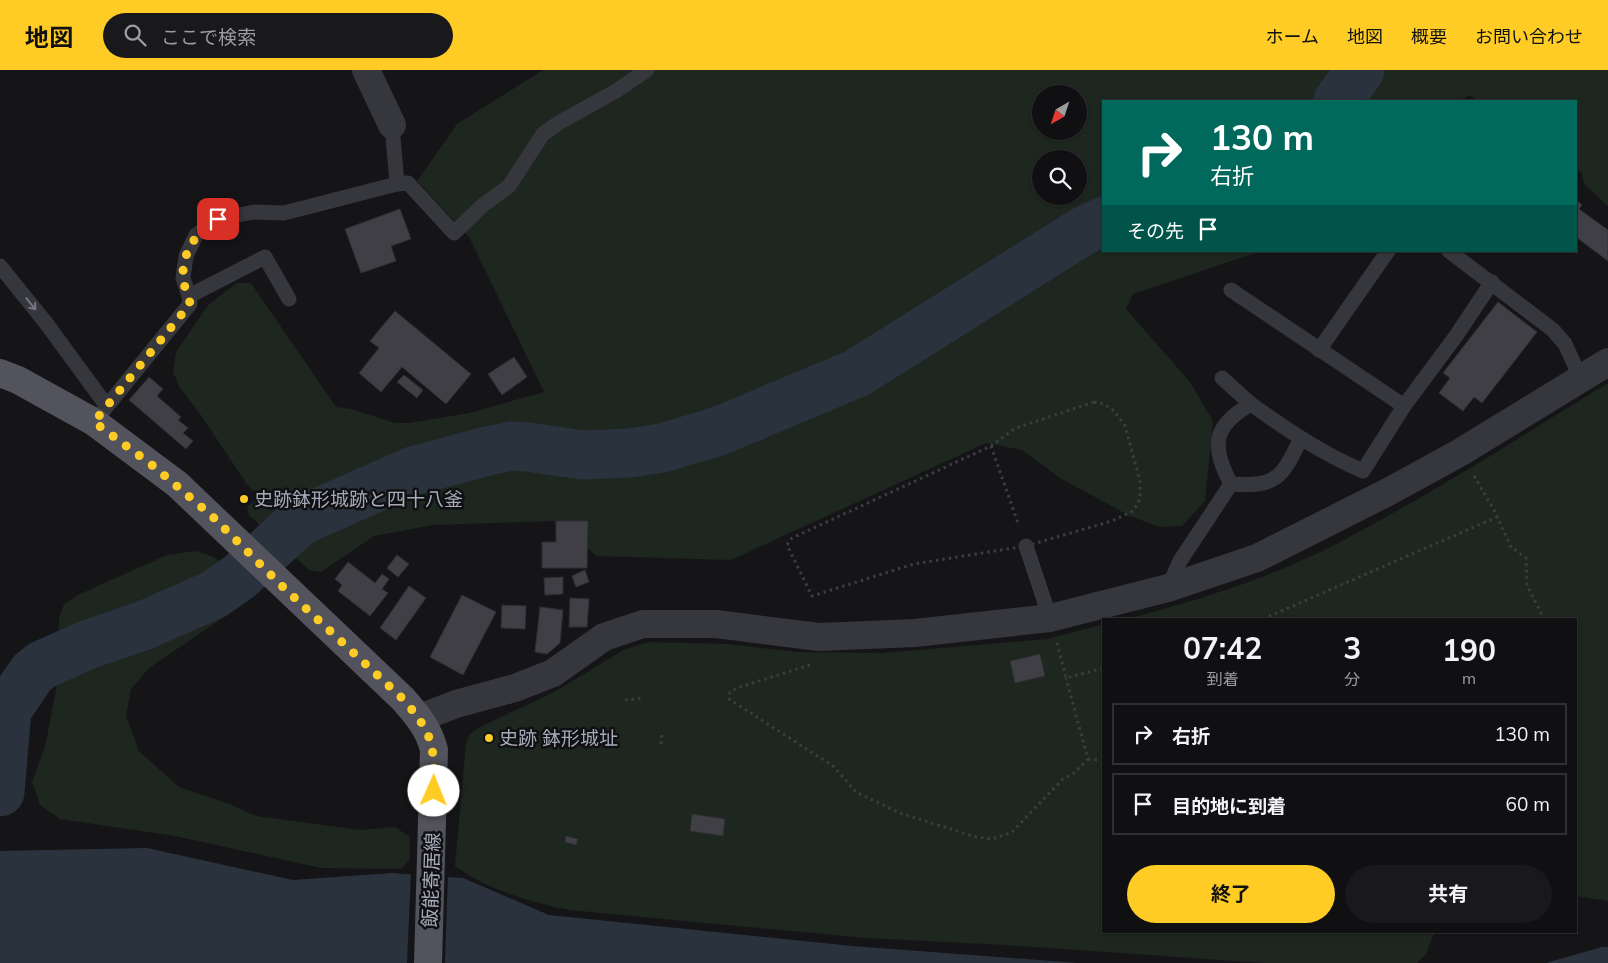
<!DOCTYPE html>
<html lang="ja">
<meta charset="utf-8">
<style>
:root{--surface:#101012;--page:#19191b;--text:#f1f3f6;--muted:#9c9d9f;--line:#303032;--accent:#ffcc26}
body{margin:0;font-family:Mulish,"Noto Sans JP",sans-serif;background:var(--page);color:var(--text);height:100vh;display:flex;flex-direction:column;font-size:19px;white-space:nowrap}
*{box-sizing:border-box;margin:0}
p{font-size:16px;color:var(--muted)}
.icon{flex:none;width:28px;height:28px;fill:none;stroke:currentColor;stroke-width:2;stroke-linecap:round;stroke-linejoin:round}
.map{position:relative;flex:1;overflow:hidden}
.details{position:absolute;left:1102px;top:548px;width:475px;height:315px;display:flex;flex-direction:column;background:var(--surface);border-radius:0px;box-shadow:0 1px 4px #0004,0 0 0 1px var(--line)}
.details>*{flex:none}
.hud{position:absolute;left:1102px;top:30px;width:475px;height:152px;border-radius:0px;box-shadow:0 1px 4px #0004,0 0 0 1px var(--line);background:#00695c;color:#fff;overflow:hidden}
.needle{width:32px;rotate:219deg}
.controls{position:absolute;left:1032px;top:15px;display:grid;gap:10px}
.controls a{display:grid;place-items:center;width:55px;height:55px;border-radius:50%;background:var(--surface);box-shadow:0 1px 4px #0004,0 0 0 1px var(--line);font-size:25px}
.pin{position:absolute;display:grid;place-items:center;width:42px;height:42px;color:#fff;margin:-21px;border-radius:10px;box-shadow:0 2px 8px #0006}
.me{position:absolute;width:55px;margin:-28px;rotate:1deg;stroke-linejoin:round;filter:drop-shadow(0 0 4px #0008)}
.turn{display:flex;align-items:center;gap:18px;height:105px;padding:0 25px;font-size:22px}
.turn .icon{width:65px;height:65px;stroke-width:2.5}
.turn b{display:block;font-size:35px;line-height:42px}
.then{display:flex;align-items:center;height:48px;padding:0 25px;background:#0003;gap:10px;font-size:19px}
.eta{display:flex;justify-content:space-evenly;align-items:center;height:85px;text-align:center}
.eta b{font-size:30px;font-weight:700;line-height:35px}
.button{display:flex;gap:10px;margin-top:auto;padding:10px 25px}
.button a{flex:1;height:58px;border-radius:30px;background:var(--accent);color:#111;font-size:20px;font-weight:700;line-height:58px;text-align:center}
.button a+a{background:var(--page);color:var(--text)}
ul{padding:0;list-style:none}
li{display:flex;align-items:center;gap:15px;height:62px;margin:0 10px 8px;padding:0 15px;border:2px solid var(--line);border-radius:0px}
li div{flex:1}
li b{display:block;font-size:19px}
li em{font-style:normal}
header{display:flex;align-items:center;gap:30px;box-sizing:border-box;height:70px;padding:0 25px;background:var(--accent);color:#111}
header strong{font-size:24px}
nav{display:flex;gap:28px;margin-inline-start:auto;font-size:18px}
.search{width:350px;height:45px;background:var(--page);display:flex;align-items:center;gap:12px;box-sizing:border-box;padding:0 18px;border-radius:28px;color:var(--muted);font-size:19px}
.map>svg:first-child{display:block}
</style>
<header>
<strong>地図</strong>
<div class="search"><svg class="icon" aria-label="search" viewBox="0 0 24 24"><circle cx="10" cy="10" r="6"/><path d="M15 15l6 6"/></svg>ここで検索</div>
<nav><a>ホーム</a><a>地図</a><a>概要</a><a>お問い合わせ</a></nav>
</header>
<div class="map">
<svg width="1608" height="893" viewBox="0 0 1608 893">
<rect width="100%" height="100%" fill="#151518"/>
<g fill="#1d261f" fill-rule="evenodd">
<path d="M543,0H1608V136L1584,114L1582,103L1576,99V31H1479L1469,25L1459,31H1104V181H1261L1133,224L1126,239L1190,312L1213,351L1205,431L1182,456L1159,457L1128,445L1060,408L1022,380L986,373L731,490L597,486L554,451L433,455L374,466L321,502L309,500L249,445L247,437L257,428L256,423L248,416L198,341L180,318L173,302L176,282L208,235L237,213H251L336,337L351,339L395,353H409L469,343L544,322L469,167L417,111L457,54ZM1041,24H1079V61H1041ZM1041,89H1079V126H1041Z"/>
<path d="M1608,313V831L1576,826V549H1126C1200,530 1276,506 1344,470C1434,422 1521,367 1608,313Z"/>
<polygon points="196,481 214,487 248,518 243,534 149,598 131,619 126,646 139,681 179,717 227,733 256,746 360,760 395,757 410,767 409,791 401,799 321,798 175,766 60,749 40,735 32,712 45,677 56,620 59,549 64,534 80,524 167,485"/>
<path d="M1104,554V861H1435L1426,884L1417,893H1264L1005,875L866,868L569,840C532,833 484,818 455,796L466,673L470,664L478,658L556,621L625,579L649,572L727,574L798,582L882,583L1047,569Z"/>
</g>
<g fill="#2a333d">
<polygon points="147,778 293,810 392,803 463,808 549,845 852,876 1078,893 0,893 0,781"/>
<polygon points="1602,877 1608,877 1608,893 1546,893"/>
</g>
<polygon fill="#151518" points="411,802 448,805 445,893 407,893"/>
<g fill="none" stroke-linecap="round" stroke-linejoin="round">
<g stroke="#2a333d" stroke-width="49">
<polyline points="1338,31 1360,0"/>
<polyline points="0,722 7,640 32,603 42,595 87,575 145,555 213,525 239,507 300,451 413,401 487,381 512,376 527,377 583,385 630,383 662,378 719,361 857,303 1083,161 1104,151"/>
</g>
</g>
<g fill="#3f3f45" stroke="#2f2f34">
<polygon points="1576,130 1582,135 1579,139 1608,160 1608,191 1576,167"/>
<polygon points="400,139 411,169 391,176 396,191 361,203 345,159"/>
<polygon points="1498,232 1537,262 1482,333 1474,327 1463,341 1439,323 1450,308 1443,303"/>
<polygon points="395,241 471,304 446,334 402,297 381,322 359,303 379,278 370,271"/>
<polygon points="514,287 527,307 502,325 488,304"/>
<polygon points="404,305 423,320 417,328 397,312"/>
<polygon points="149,307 163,319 157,326 181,347 178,350 188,358 183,363 193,371 186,379 129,330"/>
<polygon points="556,451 588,451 587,498 542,498 542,472 556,472"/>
<polygon points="397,485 409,494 398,507 387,498"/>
<polygon points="348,492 375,513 382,504 389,509 382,519 388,523 370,546 338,521 342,515 335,509"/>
<polygon points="585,500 589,512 576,517 572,506"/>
<polygon points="563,507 563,524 545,525 544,508"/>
<polygon points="409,516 426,528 396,570 380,558"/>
<polygon points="462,525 496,542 463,605 430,587"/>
<polygon points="570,528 589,529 587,557 569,557"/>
<polygon points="502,535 526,536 525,559 501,558"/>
<polygon points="540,537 563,540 560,573 547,584 535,582"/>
<polygon points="1040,584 1045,606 1015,613 1010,591"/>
<polygon points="692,744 725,749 723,766 690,761"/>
<polygon points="566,766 578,769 576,775 565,772"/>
</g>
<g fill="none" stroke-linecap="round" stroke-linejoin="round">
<g stroke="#3c3d44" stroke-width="3" stroke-dasharray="2.5 4" stroke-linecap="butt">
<polygon points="1094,332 1104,334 1114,341 1125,356 1140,411 1140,429 1133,441 1112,451 1026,476 914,494 812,526 787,475 792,468 991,376 1016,358"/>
<polyline points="991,376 1019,456"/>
<polyline points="1474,406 1494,440 1511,477 1526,488 1527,515 1544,549"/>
<polyline points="1263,549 1497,447"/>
<polyline points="1057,573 1066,608 1104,598"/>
<polyline points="810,595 737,618 730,622 729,629 833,696 856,722 900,743 976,767 992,769 1011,763 1063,709 1073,704 1088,689 1066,608"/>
<polyline points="625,630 643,628"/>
<polyline points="661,674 662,661"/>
<polyline points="1088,689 1104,691"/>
</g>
<g stroke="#36363d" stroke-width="15">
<polyline points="392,55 397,114 408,113 454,163 483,135 509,116 543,64 560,52 616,21 647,0"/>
<polyline points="1449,181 1553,260 1565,274 1581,309"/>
<polyline points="0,196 46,253 106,335"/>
<polyline points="1231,220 1404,336"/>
<polyline points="189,226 183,208 186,186 196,165 218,149 254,142 284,143 397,114"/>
<polyline points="1319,280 1388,181"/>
<polyline points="1222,308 1251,334"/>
<polyline points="94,352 190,234 189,226 265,187 289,229"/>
<path d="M1301,368C1282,408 1277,417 1231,414C1211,377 1212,356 1251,334C1287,360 1323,384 1363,401L1404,336L1456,266L1492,212"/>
<polyline points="1026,476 1050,548"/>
<polyline points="1168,518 1180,491 1231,414"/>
</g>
<polyline stroke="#36363d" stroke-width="28" points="366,0 392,55"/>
<polyline stroke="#36363d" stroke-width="28" points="420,648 456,634 515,618 553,603 604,567 643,554 716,554 819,567 915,563 1050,548 1168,518 1257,488 1388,422 1461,382 1608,292"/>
<path stroke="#52535c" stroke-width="28" d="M0,303L18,310L94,352L177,414L403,629C417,645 429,659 434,680L428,893"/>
</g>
<defs><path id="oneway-shaft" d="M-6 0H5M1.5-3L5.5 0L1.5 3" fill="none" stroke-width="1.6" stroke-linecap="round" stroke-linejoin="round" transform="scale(1.25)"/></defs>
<use stroke="#747681" href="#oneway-shaft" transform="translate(31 234) rotate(51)"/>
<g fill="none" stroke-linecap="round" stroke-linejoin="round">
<path stroke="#ffcc26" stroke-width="9" stroke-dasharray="0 16.2" d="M218,149C197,160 182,182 183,207C183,216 189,225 190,234L94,352L152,395L212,446L283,517L403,629C434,665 434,674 434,721"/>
</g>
<g fill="#ffcc26" stroke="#101013" stroke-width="2">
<circle cx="244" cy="429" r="5"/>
<circle cx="489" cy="668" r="5"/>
</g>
<g text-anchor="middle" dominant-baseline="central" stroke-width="5" stroke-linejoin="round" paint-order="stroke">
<g font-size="19" fill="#a6aab9" stroke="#101013" text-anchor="start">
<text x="254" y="429">史跡鉢形城跡と四十八釜</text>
<text x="499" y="668">史跡 鉢形城址</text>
</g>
<g font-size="19" fill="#a6aab9" stroke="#101013">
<text transform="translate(431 810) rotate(-88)">飯能寄居線</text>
</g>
</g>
</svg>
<div class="controls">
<a><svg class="needle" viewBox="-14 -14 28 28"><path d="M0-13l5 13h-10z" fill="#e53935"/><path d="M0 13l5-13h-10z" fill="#9c9d9f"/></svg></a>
<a><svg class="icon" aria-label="search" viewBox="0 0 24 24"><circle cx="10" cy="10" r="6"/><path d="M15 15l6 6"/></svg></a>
</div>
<div class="pin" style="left:218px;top:149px;background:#d93025"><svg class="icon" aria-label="arrive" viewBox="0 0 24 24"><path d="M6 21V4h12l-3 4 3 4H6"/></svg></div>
<svg class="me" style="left:434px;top:721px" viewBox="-20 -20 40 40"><circle r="19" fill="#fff"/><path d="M0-13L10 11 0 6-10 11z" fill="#ffcc26"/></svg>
<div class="hud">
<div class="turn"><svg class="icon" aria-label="right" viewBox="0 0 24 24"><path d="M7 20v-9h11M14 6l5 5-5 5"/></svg><div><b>130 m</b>右折</div></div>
<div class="then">その先<svg class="icon" aria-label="arrive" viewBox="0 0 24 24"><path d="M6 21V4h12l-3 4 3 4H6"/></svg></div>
</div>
<section class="details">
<div class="eta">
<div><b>07:42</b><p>到着</p></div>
<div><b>3</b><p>分</p></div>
<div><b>190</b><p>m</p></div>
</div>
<ul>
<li><svg class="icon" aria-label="right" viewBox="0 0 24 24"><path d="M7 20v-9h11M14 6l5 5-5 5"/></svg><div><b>右折</b></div><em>130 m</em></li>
<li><svg class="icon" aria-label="arrive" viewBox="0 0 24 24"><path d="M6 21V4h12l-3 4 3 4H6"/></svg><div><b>目的地に到着</b></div><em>60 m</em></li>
</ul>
<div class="button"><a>終了</a><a>共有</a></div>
</section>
</div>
